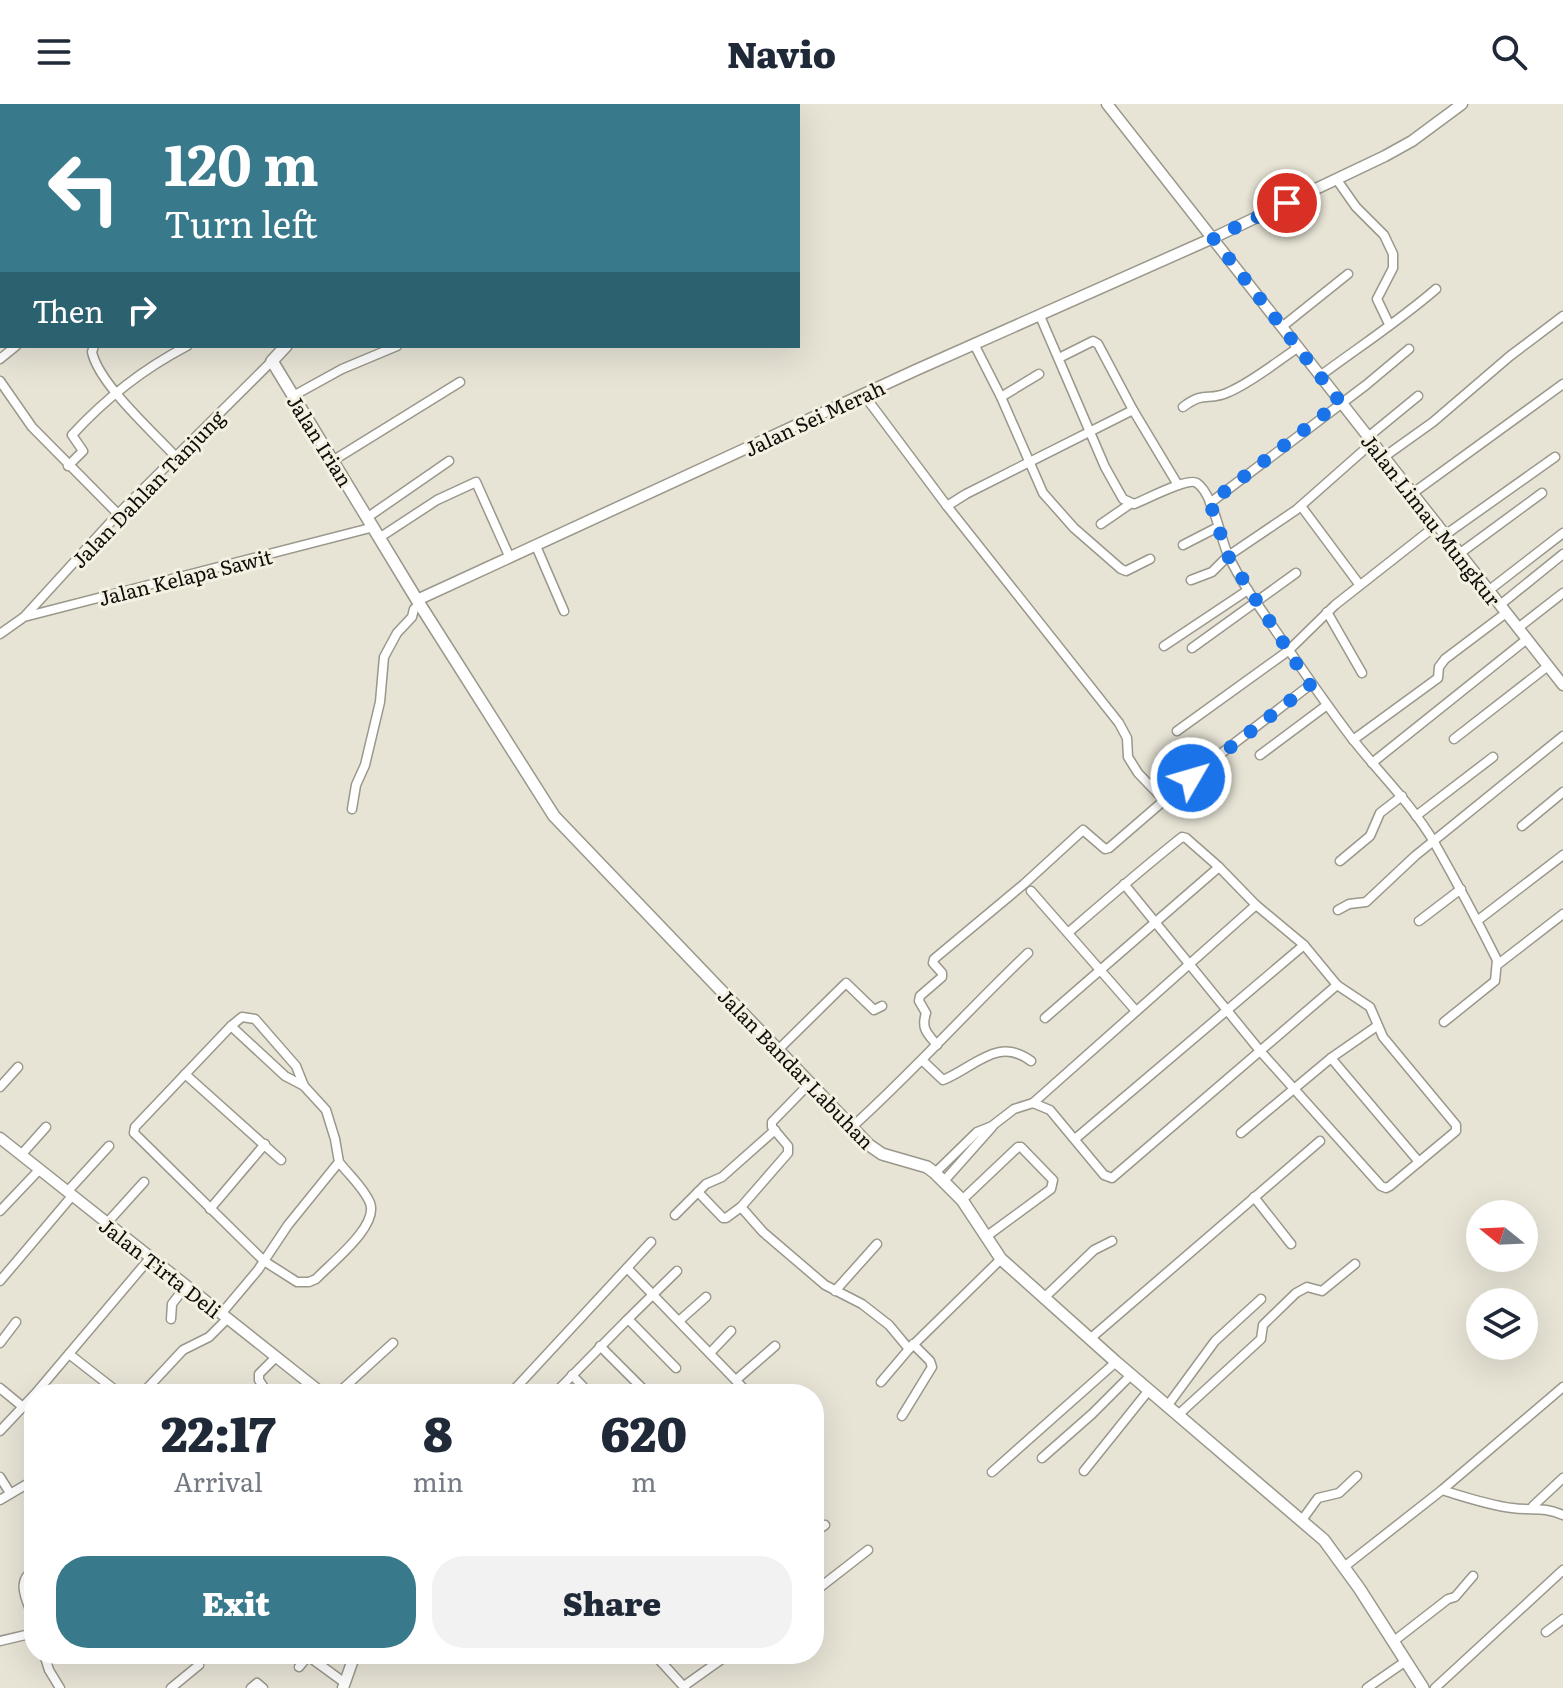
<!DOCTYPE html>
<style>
:root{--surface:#fff;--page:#f2f2f3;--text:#1f2937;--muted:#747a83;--accent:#387a8c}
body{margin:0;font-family:Literata,serif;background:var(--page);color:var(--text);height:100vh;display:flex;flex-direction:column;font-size:30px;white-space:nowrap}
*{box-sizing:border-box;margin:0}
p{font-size:26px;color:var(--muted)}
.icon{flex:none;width:44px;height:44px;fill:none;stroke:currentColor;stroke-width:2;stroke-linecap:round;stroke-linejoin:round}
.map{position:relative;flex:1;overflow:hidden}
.side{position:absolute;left:24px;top:1280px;width:800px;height:280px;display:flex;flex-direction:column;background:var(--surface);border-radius:32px;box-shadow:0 8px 32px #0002}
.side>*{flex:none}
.banner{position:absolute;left:0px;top:0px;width:800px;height:244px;box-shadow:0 8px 32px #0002;background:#387a8c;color:#fff;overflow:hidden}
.needle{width:52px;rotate:288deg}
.buttons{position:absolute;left:1466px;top:1096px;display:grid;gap:16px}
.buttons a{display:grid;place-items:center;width:72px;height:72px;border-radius:50%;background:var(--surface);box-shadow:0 8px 32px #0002;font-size:40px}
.pin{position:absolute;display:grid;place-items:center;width:68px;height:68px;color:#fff;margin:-34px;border:4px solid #fff;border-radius:50%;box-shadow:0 2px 8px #0007}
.me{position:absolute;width:88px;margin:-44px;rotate:52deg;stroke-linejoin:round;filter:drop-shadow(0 0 6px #0008)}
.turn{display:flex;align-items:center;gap:28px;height:168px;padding:0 32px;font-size:36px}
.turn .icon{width:104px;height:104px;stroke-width:2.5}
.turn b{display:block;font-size:56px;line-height:68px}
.then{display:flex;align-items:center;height:76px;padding:0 32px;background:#0003;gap:16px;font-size:30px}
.eta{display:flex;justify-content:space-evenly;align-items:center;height:136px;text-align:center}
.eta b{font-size:48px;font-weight:800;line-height:56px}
.button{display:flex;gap:16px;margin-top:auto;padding:16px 32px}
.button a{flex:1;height:92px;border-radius:32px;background:var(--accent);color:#fff;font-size:32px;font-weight:800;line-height:92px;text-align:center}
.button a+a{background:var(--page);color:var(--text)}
header{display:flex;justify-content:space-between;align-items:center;height:104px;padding:0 32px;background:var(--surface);font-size:36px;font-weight:800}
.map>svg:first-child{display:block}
</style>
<header><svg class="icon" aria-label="menu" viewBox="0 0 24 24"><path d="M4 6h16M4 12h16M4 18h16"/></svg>Navio<svg class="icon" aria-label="search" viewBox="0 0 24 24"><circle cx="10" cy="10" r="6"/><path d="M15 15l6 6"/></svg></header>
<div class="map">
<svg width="1563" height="1584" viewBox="0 0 1563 1584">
<rect width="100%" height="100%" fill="#e7e4d6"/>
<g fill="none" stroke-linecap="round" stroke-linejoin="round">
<defs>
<g id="minor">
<polyline points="160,2 163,0"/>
<polyline points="273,2 274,0"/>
<polyline points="480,2 483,0"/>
<polyline points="1337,76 1356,103 1384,131 1393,150 1393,164 1377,195 1389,220"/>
<polyline points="0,138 2,140"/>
<path d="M1040,212L1105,363L1123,395L1134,400C1145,396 1188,373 1197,379C1213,390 1220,433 1228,451C1234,464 1242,477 1249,488C1283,537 1315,586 1351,633C1378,668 1411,699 1434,738C1456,777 1477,816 1497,856L1495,877L1444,918"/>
<polyline points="1283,222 1348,170"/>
<polyline points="974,240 1001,293 1043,389 1074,424 1121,465 1126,467 1150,455"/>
<path d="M94,242L92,248C99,280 153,328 176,353"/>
<polyline points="1059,254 1093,237 1098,240 1133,306 1178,381"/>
<polyline points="0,255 16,242"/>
<path d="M1320,272C1359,243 1399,217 1436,185"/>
<polyline points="0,277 32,323 118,410"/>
<polyline points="864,291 947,402 1119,619 1127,634 1128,653 1138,669 1164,696"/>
<polyline points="293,292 342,265 397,242"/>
<polyline points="1001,293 1039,270"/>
<path d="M1183,303C1205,286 1208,298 1229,288C1254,277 1276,258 1299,243"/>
<polyline points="1368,333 1418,292"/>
<polyline points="1384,353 1433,318 1510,252 1563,212"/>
<polyline points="334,356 460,278"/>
<path d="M68,362L83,347L72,331C105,295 143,265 187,242"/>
<polyline points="1413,389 1563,280"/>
<polyline points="1210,399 1366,281 1409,245"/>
<polyline points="947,402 966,390 1133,306"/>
<polyline points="1301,402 1359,480"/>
<polyline points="368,413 449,357"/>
<polyline points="1101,420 1130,400"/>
<polyline points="1445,431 1555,353"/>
<polyline points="379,434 437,396 476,378 510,454"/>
<polyline points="1183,441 1218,423"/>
<polyline points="536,442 564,507"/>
<polyline points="1459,450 1542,389"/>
<polyline points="1191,476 1212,468 1228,452 1296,406 1373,338"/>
<polyline points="1488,487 1563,429"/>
<polyline points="1500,501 1563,450"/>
<polyline points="1327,508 1362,569"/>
<polyline points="25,512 118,410 272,257"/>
<polyline points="1518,524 1563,489"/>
<polyline points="0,530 24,513 374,423"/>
<polyline points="1164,542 1248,486"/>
<polyline points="1192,544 1296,469"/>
<polyline points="1177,627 1288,547 1335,501 1438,420"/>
<polyline points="1454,635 1548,562"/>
<polyline points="1353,636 1438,574 1439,563 1445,555 1506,509"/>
<polyline points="1260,651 1327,601"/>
<polyline points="1372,659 1527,535"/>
<polyline points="352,705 356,681 365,661 380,598 384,553 397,529 412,513 414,505 420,500"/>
<polyline points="1416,712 1493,653"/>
<polyline points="1522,722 1563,688"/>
<polyline points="1340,757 1370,732 1380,709 1402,692"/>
<polyline points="1031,787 1136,907"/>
<polyline points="1338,806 1349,800 1366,798 1415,752 1563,632"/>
<polyline points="1419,817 1461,785"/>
<polyline points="1477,817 1563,751"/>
<path d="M1069,828C1106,796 1143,764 1182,733L1186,734L1219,763L1256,801L1304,841L1337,881L1370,903L1383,933L1456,1021V1027L1390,1082L1386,1084L1381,1082L1261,948L1124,780"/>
<polyline points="1497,861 1563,810"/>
<polyline points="1045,914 1219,763"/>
<polyline points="231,922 242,913 255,915 296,962 304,982"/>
<path d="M937,941C927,929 921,925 926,909L919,897L920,892L942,873V869L933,859L934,855L1024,780L1083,726L1105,745L1109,744L1197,668L1310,581"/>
<polyline points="779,945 846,879 874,906 882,902"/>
<polyline points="1331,954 1419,1058"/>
<path d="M923,957L943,976C975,963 998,932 1031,957"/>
<polyline points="185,970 281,1056"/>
<polyline points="811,978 772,1018 772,1023 788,1042 788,1049 741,1103 763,1128 825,1181 862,1200 889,1221 909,1245 1001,1155"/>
<polyline points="0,983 18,963"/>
<polyline points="1033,999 1256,801"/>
<path d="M852,1023C914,967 968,906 1028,849"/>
<polyline points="1241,1029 1331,954 1377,922"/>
<polyline points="1075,1035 1304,841"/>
<polyline points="21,1051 46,1023"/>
<polyline points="935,1069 977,1028 992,1022 1014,1005 1033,999 1050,1006 1104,1071 1112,1074 1337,881"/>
<polyline points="944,1077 992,1023"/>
<polyline points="67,1088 109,1042"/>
<polyline points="698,1088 723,1114 726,1114 741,1103"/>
<polyline points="1254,1093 1291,1140"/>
<polyline points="962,1096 1018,1043 1021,1043 1053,1076 1051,1085 987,1132"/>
<polyline points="210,1105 265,1040"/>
<polyline points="0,1107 39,1066"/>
<polyline points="675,1111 706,1080 722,1073 775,1026"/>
<polyline points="106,1120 144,1078"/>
<polyline points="627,1164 749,1290"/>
<polyline points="0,1177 72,1092"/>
<polyline points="835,1187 877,1140"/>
<polyline points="1045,1193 1094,1146 1112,1137"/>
<path d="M221,1210L258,1166L288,1121L339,1058L335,1035L326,1006L304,982L285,972L231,922L135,1023L134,1029L264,1157L297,1178H309L316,1175C331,1159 379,1122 370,1099C364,1084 349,1071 339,1058"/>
<polyline points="171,1215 172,1200 185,1183"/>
<polyline points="626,1217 677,1167"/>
<polyline points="679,1217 706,1193"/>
<polyline points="1091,1234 1320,1037"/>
<polyline points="0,1239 16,1218"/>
<polyline points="600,1242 648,1290"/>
<polyline points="710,1249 731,1227"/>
<polyline points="69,1250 119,1289"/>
<polyline points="572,1271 590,1290"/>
<polyline points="736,1276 775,1242"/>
<polyline points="881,1278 909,1245"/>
<polyline points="0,1284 23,1303"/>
<polyline points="512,1288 651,1138"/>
<polyline points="509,1289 520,1288 523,1290"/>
<polyline points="35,1290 150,1154"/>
<polyline points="142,1290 183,1246 209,1233 227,1215"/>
<polyline points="264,1290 265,1285 259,1276 259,1270 275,1254"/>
<polyline points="337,1290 393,1239"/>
<polyline points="554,1290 626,1217 630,1217 676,1264"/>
<polyline points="1168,1301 1215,1237 1261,1195"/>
<polyline points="1178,1311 1261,1235 1263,1221 1296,1189 1307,1183 1322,1187 1355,1160"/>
<polyline points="902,1312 932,1263 930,1257 913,1240"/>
<polyline points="0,1327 34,1291"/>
<polyline points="1042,1354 1092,1310 1131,1271"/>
<polyline points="1084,1367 1149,1286"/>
<polyline points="992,1368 1116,1258"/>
<polyline points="0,1373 10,1389"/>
<path d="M1442,1386C1465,1393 1488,1401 1512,1404C1532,1407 1543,1402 1563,1411"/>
<polyline points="0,1396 34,1376"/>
<polyline points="1533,1402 1563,1374"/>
<polyline points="1302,1416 1318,1394 1339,1389 1357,1372"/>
<polyline points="814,1429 825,1421"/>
<polyline points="1344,1463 1442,1386 1563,1283"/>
<path d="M34,1466C14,1478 28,1498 34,1516"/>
<polyline points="814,1488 868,1446"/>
<polyline points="1546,1528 1563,1515"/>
<polyline points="0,1537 34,1529"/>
<polyline points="1394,1537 1448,1495 1455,1493 1473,1472"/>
<polyline points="44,1550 49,1566 60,1584"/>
<polyline points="654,1550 685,1584"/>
<polyline points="46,1555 67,1550"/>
<polyline points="299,1563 308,1552 345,1579"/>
<polyline points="684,1582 729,1550"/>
<polyline points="171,1584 199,1561"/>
<polyline points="251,1584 257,1579 263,1584"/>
<polyline points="1367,1584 1406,1557"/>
<polyline points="1435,1584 1563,1466"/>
</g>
<g id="tertiary">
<polyline points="1107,0 1563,581"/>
<polyline points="38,2 39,0"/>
<polyline points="0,57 2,55"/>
<polyline points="417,496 916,266 1213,134 1385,52 1412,37 1462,0"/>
<polyline points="0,1034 323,1290"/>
<polyline points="343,1584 355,1550"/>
</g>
<g id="secondary">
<polyline points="108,0 110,2"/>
<polyline points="286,242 272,257 417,496 554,712 869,1041 882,1050 927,1063 935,1069 962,1096 1001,1155 1116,1258 1324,1436 1359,1484 1423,1584"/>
</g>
</defs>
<use href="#minor" stroke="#9a978b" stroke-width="11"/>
<use href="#tertiary" stroke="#9a978b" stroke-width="13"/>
<use href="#secondary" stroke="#9a978b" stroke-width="14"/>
<use href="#minor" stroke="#fff" stroke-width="8"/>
<use href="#tertiary" stroke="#fff" stroke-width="10"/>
<use href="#secondary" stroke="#fff" stroke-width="11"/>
</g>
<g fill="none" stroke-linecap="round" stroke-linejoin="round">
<polyline stroke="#1a73e8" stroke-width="14" stroke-dasharray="0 25.2" points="1191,674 1310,581 1228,452 1210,399 1340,298 1213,134 1287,99"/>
</g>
<g text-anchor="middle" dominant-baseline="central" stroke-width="6" stroke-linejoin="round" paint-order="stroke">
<g font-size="20" fill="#0e0d09" stroke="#f4f1e3">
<text transform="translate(814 313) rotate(-25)">Jalan Sei Merah</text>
<text transform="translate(321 336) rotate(58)">Jalan Irian</text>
<text transform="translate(147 384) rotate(-46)">Jalan Dahlan Tanjung</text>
<text transform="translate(1432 415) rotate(52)">Jalan Limau Mungkur</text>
<text transform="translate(185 472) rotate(-14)">Jalan Kelapa Sawit</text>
<text transform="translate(797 964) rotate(46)">Jalan Bandar Labuhan</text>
<text transform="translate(161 1163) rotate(38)">Jalan Tirta Deli</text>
</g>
</g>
</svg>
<div class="buttons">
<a><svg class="needle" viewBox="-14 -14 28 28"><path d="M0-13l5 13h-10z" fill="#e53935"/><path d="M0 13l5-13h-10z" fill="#747a83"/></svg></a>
<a><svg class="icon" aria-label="layers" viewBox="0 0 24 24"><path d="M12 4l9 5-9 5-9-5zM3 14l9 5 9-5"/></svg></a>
</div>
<div class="pin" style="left:1287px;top:99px;background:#d93025"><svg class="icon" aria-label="arrive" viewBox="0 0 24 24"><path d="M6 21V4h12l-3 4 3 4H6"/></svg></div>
<svg class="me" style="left:1191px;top:674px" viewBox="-20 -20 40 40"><circle r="17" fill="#1a73e8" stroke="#fff" stroke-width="3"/><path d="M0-11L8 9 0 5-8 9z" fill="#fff"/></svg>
<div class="banner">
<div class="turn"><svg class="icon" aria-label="left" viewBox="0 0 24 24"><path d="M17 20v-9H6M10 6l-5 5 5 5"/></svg><div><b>120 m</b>Turn left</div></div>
<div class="then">Then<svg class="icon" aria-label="right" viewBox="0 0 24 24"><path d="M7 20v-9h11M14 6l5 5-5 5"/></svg></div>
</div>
<section class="side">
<div class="eta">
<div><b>22:17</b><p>Arrival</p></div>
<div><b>8</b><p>min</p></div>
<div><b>620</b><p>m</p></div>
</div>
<div class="button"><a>Exit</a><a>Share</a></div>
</section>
</div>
